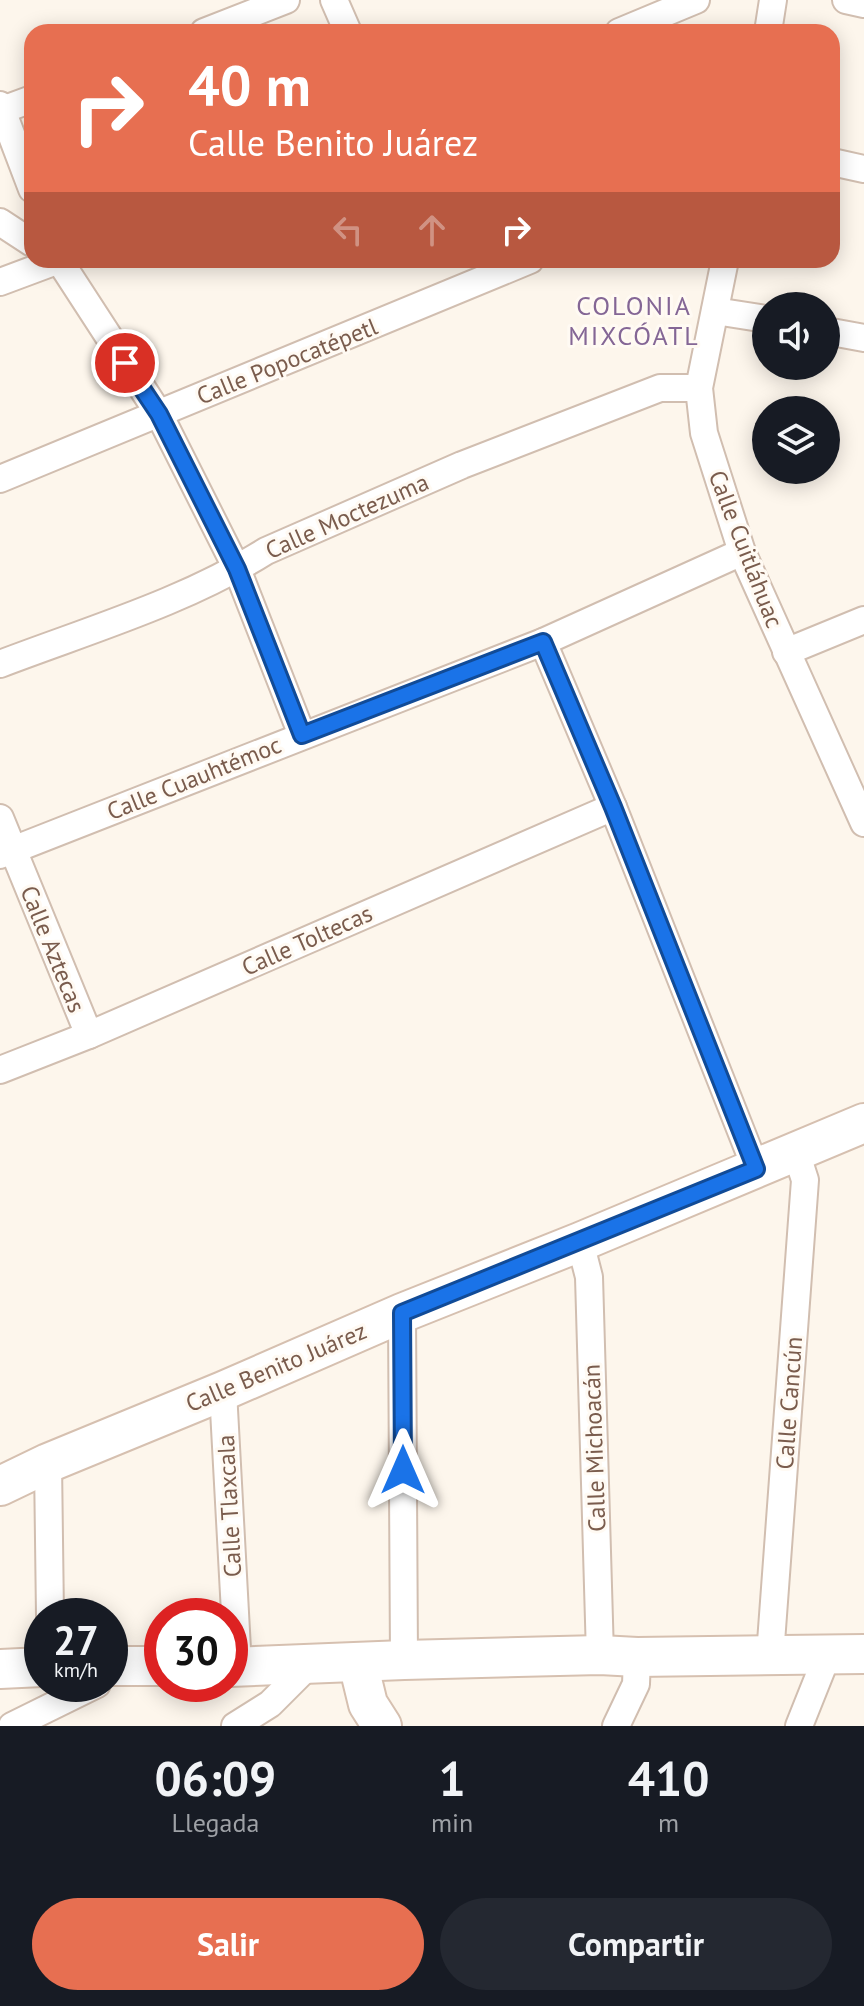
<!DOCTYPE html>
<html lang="es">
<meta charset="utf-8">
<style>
:root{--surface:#171b24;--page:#242831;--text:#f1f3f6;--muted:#9ea1a6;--accent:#e76f51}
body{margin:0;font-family:"PT Sans",sans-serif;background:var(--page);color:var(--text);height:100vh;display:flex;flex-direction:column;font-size:30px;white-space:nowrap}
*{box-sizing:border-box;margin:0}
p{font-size:26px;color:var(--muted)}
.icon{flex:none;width:44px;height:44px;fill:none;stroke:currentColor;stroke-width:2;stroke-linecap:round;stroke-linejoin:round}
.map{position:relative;height:1726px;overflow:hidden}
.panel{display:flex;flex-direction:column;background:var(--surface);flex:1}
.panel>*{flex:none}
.guide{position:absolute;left:24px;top:24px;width:816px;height:244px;border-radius:24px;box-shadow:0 4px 20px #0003;background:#e76f51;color:#fff;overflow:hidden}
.controls{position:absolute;left:752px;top:292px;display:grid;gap:16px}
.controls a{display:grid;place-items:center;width:88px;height:88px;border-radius:50%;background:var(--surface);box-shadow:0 4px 20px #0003;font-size:40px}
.speed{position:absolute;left:24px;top:1598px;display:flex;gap:16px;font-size:40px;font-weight:700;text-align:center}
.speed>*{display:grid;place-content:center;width:104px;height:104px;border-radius:50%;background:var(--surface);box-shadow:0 4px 20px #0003;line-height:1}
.speed small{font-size:20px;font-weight:400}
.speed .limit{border:12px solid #d22;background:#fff;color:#111}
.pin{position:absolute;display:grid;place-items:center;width:68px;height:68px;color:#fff;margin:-34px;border:4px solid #fff;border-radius:50%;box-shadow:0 2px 8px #0007}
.me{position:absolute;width:88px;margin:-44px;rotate:0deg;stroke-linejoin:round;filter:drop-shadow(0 0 6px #0008)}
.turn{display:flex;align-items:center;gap:28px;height:168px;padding:0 32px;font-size:36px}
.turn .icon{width:104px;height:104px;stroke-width:2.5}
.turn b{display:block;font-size:56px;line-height:68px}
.lanes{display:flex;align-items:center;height:76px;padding:0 32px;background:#0003;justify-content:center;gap:40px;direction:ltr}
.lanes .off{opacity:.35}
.eta{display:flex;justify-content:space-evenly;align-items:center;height:136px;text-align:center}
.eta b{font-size:48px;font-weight:600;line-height:56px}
.button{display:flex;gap:16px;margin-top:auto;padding:16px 32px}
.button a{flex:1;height:92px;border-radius:48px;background:var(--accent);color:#fff;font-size:32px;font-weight:600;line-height:92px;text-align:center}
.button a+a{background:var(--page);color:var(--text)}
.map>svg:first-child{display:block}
</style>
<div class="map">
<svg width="864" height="1726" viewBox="0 0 864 1726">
<rect width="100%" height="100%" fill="#fdf6ec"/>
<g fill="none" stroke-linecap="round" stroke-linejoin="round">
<defs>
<g id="street">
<polyline points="334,0 348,32"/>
<polyline points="846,0 864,4"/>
<polyline points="204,32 286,0"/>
<polyline points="619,32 696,0"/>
<polyline points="768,32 773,0"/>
<polyline points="0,105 32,189"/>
<polyline points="2,110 32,99"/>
<polyline points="832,162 864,169"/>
<polyline points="0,222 32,243"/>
<polyline points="59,260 159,414 237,569 302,735"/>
<polyline points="725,260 699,388 704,433 742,552 864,823"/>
<polyline points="0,282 59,260"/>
<polyline points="715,311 766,319"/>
<polyline points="826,331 864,338"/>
<polyline points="0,479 530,260"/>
<polyline points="543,642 613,807 756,1169"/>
<polyline points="786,652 864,620"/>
<path d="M0,664C89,630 185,602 266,551L462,465L660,388H699"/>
<polyline points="0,818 89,1035"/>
<polyline points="0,855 543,642 742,552"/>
<polyline points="0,1070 89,1035 613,807"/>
<polyline points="580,1242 589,1277 600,1655"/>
<polyline points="402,1313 404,1660"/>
<polyline points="223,1391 238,1668"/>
<polyline points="48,1463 50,1616"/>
<polyline points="770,1656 805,1180 796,1152"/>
<polyline points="12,1726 97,1684"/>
<polyline points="235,1726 270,1704 309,1665"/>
<polyline points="616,1726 636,1684 637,1657"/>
<polyline points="799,1726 827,1656"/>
</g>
<g id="secondary">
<polyline points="0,1486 48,1463 223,1391 402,1313 580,1242 864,1123"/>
<polyline points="358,1663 368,1704 382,1726"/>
<polyline points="110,1666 162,1666"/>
<polyline points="230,1667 404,1660 600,1655 637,1657 864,1654"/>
<polyline points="0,1669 42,1667"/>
</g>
</defs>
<use href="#street" stroke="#d1beb0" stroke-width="30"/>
<use href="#secondary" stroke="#d6c0b0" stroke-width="42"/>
<use href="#street" stroke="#fff" stroke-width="26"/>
<use href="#secondary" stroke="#fff" stroke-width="38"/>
</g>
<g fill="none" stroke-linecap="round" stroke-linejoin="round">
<defs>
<polyline id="route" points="125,363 159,414 237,569 302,735 543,642 613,807 756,1169 402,1313 403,1470"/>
</defs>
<use href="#route" stroke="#114b97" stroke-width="20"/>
<use href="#route" stroke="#1a73e8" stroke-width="14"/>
</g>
<g text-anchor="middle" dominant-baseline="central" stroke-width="6" stroke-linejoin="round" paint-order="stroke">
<g font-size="24" fill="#7a5c4d" stroke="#fffaf3">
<text transform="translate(287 361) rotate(-22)">Calle Popocatépetl</text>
<text transform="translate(347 516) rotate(-24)">Calle Moctezuma</text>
<text transform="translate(746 549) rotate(69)">Calle Cuitláhuac</text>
<text transform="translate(194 778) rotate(-22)">Calle Cuauhtémoc</text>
<text transform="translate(307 940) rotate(-24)">Calle Toltecas</text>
<text transform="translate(53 949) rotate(68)">Calle Aztecas</text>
<text transform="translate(276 1367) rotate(-23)">Calle Benito Juárez</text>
<text transform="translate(789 1403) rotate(-86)">Calle Cancún</text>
<text transform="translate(594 1448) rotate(-92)">Calle Michoacán</text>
<text transform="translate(229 1506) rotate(-93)">Calle Tlaxcala</text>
</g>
<g font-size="26" letter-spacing="2" fill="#846695" stroke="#fffaf3">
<text x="634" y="305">COLONIA<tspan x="634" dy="30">MIXCÓATL</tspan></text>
</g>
</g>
</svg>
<div class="controls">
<a><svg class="icon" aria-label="sound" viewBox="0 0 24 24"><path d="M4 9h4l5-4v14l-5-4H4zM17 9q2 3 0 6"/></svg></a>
<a><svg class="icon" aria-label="layers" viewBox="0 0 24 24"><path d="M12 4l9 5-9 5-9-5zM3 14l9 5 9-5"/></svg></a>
</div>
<div class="speed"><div>27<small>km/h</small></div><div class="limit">30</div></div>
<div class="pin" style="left:125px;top:363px;background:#d93025"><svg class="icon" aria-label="arrive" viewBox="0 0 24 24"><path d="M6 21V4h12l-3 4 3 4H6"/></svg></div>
<svg class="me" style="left:403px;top:1470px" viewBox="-20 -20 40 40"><path d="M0-17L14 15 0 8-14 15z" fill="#1a73e8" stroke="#fff" stroke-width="4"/></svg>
<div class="guide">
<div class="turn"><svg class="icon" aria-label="right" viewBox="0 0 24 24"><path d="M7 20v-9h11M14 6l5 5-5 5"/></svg><div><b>40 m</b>Calle Benito Juárez</div></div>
<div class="lanes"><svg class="icon off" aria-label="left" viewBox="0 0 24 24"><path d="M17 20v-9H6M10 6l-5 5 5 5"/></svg><svg class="icon off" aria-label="ahead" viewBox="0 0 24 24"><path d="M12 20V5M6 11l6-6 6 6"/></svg><svg class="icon" aria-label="right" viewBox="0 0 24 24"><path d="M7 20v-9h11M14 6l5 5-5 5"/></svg></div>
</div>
</div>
<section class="panel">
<div class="eta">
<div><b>06:09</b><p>Llegada</p></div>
<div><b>1</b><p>min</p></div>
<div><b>410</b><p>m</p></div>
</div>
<div class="button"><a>Salir</a><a>Compartir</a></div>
</section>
